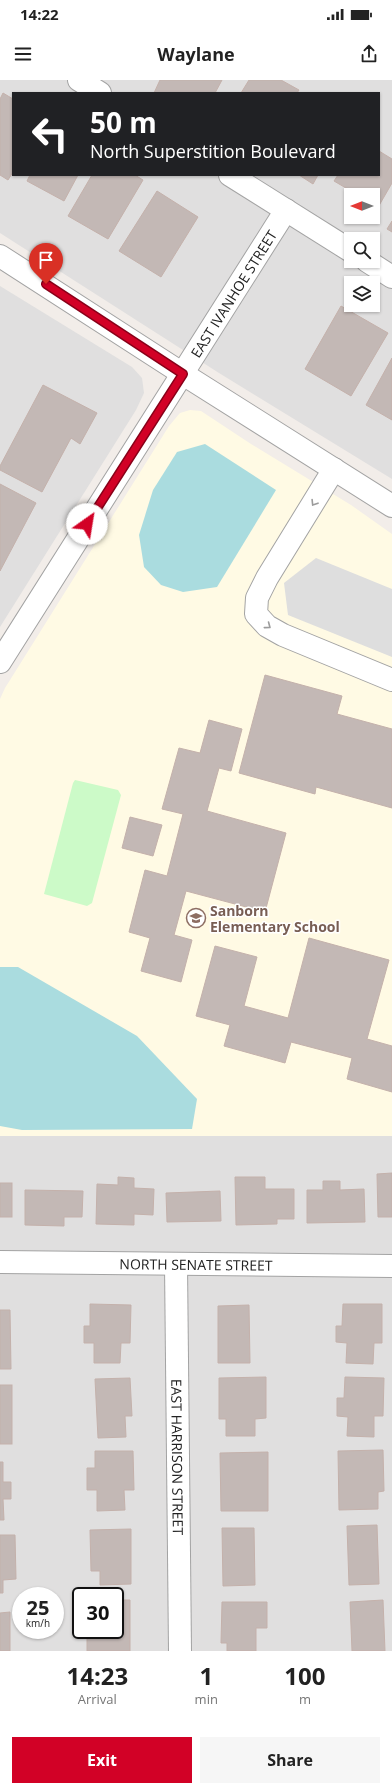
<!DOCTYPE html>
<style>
:root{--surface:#fff;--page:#f6f6f6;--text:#222;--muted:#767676;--accent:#d20126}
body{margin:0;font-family:"Open Sans",sans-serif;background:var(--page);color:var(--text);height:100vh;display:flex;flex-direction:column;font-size:15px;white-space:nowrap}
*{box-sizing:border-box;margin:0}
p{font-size:13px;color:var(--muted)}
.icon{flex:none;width:22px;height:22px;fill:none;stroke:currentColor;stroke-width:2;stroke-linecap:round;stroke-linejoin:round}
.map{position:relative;height:1571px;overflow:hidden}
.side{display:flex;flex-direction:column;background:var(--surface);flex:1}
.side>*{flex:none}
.banner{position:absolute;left:12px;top:12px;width:368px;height:84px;border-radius:0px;box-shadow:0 1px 3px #0004;background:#202124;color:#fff;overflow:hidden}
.needle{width:26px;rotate:270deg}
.fabs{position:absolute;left:344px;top:108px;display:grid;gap:8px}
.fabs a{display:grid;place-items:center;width:36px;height:36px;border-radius:0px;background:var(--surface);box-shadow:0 1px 3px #0004;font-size:20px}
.speed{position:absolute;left:12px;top:1507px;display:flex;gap:8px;font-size:20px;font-weight:700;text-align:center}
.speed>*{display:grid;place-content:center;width:52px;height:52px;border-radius:50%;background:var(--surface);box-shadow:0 1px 3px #0004;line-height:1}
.speed small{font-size:10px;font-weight:400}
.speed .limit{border:2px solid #111;border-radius:6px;background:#fff;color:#111}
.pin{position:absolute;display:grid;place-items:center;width:34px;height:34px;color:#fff;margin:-41px -17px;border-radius:50% 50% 50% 0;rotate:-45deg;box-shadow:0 0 4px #0007}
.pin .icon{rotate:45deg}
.me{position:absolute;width:44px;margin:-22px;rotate:32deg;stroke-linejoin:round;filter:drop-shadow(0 0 3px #0008)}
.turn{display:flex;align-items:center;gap:14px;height:84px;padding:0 12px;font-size:18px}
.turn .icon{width:52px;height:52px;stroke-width:2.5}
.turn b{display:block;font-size:28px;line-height:34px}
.eta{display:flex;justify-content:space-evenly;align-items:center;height:68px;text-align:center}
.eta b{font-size:24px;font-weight:700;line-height:28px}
.primary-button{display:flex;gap:8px;margin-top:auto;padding:8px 12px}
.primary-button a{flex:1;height:46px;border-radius:0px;background:var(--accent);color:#fff;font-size:16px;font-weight:700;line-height:46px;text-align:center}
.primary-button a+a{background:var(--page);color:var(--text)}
.status{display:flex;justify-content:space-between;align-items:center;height:28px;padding:0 20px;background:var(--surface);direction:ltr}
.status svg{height:11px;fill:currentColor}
header{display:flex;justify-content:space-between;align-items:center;height:52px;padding:0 12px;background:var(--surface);font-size:18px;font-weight:700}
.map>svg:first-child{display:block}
</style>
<div class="status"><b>14:22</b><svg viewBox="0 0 49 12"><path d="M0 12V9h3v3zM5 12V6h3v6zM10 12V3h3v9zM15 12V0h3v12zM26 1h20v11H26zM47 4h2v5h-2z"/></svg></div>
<header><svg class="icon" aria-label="menu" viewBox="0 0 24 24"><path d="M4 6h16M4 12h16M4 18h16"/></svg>Waylane<svg class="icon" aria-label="share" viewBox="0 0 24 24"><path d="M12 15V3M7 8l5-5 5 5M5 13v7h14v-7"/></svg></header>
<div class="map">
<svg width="392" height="1571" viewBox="0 0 392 1571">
<rect width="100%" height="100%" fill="#f2ede9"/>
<g fill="#e0dfdf" fill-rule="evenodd">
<path d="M0,0H392V399L219,293L0,153ZM13,13H379V95H13ZM351,115H373V137H351ZM351,159H373V181H351ZM351,203H373V225H351Z"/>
<polygon points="0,206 132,287 142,298 144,313 136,330 0,547"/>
<path d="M0,1056H392V1571H0ZM21,1516H55V1550H21ZM81,1516H115V1550H81Z"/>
</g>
<polygon fill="#fffae4" points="190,330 201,331 251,364 351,425 392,454 392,1056 0,1056 0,619 5,608 169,346 180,333"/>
<polygon fill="#ccfac8" points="75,700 118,710 121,715 92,823 87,826 44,814 73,703"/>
<polygon fill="#dedede" points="316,478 392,509 392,577 288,535 284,503"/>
<g fill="#aadcdf">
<polygon points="205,364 276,410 217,507 183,512 161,505 144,487 139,455 153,410 177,372"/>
<polygon points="0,887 18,887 137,956 197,1019 192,1049 22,1050 0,1046"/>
</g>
<g fill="#c3b8b5" stroke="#c4b1ab">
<polygon points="160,0 222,0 215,13 154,13"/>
<polygon points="249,0 281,0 299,10 297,13 241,13"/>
<polygon points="3,13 13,19 13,92 8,100 0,95 0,19"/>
<polygon points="379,71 392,79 392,103 373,136 373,115 351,115 351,126 345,123 351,111 334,101 338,95 379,95"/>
<polygon points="30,95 78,95 64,121 27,101"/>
<polygon points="92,95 135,95 143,100 108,159 68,136"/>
<polygon points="299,95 318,95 313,104"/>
<polygon points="157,111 198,137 161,197 119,171"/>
<polygon points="392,141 392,152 387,149"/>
<polygon points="341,226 388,253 351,316 305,289"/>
<polygon points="392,278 392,340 366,325"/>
<polygon points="43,305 97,333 80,364 71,358 42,412 0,390 0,386"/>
<polygon points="0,404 36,423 0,491"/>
<polygon points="265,595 342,616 337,634 392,649 392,728 316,707 315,714 239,693"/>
<polygon points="209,640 242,649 231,691 219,688 207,731 286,753 265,832 186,811 174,855 192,860 181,902 141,891 150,858 129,852 145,790 167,796 183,734 162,729 179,668 200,673"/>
<polygon points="130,737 162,745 153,776 122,768"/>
<polygon points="309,858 389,880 367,959 392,966 392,1012 347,999 352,978 291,962 285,983 224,966 230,945 196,936 215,866 257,877 244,926 288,938"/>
<polygon points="392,1093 392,1137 378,1137 377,1094"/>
<polygon points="118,1097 134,1098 134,1108 154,1109 153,1135 134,1134 134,1145 96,1144 97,1104 118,1105"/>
<polygon points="235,1097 265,1097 265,1109 294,1109 294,1139 277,1139 277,1144 236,1145"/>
<polygon points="323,1101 340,1101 340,1110 364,1109 365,1142 307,1143 307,1110 323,1110"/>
<rect x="0" y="1103" width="12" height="34"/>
<polygon points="25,1110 83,1111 82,1137 64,1137 64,1146 25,1145"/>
<polygon points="220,1111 221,1141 167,1142 166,1113"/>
<polygon points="90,1224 131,1225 130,1263 121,1263 120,1283 94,1283 94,1263 84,1263 84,1246 90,1246"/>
<polygon points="343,1224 382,1224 382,1263 374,1263 373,1284 346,1283 347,1263 336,1262 336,1246 342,1246"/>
<polygon points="249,1225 250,1283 218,1283 218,1226"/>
<polygon points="0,1230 10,1230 11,1289 0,1289"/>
<polygon points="266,1297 266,1338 255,1339 255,1356 226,1356 226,1339 219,1339 219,1298"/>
<polygon points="345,1297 384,1298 383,1336 374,1336 374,1357 347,1356 348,1337 337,1336 337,1318 344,1318"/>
<polygon points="130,1298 132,1336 125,1336 126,1357 98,1358 95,1299"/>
<rect x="0" y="1305" width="12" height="59"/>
<polygon points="383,1370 384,1411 378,1412 378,1429 339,1430 338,1371"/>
<polygon points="95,1371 133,1371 134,1410 124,1410 125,1430 97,1431 97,1410 87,1410 87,1388 95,1388"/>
<polygon points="268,1372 268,1431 221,1431 220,1373"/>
<polygon points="0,1382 3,1382 3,1402 11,1402 11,1419 3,1419 4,1440 0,1440"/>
<polygon points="377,1445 379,1504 349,1505 347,1446"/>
<polygon points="222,1448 254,1448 255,1505 223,1506"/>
<polygon points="131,1449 131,1504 100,1505 100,1491 91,1491 90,1450"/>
<polygon points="0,1455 15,1455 16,1499 3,1500 3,1513 0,1513"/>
<polygon points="115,1520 130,1520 130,1571 87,1571 87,1550 115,1550"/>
<polygon points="383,1520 385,1571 352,1571 350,1522"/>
<polygon points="222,1522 267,1522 267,1548 256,1548 256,1571 227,1571 227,1563 221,1563"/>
<polygon points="10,1532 10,1571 0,1571 0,1533"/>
</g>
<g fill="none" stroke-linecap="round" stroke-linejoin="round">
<defs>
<g id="minor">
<polyline points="79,0 100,13"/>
<polyline points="230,95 351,171"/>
<polyline points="0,176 183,294 392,426"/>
<polyline points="367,181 392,197"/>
<polyline points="334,389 267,498 257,518 256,534 267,546 283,555 392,600"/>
<path id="s1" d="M0,582L286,130"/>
<path id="s2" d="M0,1182L392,1186"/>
<path id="s3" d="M176,1184L180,1571"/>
</g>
</defs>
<use href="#minor" stroke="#a3a3a3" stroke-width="24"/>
<use href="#minor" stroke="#fff" stroke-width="22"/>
</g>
<defs><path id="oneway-chevron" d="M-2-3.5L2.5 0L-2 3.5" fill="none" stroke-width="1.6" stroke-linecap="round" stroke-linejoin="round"/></defs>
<g stroke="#9c9c9c">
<use href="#oneway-chevron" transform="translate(314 423) rotate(122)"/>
<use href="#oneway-chevron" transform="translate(268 546) rotate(37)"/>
</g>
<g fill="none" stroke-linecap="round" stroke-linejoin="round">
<defs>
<polyline id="route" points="46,204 183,294 87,444"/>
</defs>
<use href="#route" stroke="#880119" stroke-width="10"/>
<use href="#route" stroke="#d20126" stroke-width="7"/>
</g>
<defs>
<symbol id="school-ring" viewBox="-11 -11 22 22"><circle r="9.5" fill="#fff" stroke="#8d6e63" stroke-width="1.5"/><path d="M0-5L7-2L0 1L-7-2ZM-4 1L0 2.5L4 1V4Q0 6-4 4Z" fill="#8d6e63"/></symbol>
</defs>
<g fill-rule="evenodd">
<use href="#school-ring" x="185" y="827" width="22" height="22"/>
</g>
<g text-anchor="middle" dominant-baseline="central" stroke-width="3" stroke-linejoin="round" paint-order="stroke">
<g font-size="14" fill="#222" stroke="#fff">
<text stroke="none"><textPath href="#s1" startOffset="436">EAST IVANHOE STREET</textPath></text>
<text stroke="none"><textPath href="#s2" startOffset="196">NORTH SENATE STREET</textPath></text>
<text stroke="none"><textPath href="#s3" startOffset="193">EAST HARRISON STREET</textPath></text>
</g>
<g font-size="14" font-weight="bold" fill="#785e54" stroke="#fff" text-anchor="start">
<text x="210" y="830">Sanborn<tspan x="210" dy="16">Elementary School</tspan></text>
</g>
</g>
</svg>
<div class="fabs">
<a><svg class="needle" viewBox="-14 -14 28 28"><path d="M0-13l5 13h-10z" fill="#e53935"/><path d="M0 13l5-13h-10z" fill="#767676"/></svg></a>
<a><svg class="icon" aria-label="search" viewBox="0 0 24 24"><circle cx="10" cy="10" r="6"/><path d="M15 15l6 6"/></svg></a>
<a><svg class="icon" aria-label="layers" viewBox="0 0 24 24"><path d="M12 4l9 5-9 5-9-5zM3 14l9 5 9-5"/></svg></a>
</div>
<div class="speed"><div>25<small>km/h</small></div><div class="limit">30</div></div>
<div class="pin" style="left:46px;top:204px;background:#d93025"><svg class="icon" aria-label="arrive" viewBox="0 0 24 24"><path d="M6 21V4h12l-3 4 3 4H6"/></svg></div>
<svg class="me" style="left:87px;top:444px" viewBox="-20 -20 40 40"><circle r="19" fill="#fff"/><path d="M0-13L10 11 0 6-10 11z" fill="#d20126"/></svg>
<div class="banner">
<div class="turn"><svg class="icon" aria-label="left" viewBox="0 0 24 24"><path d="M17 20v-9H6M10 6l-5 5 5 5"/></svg><div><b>50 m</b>North Superstition Boulevard</div></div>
</div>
</div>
<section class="side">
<div class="eta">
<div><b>14:23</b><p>Arrival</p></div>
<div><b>1</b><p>min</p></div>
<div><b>100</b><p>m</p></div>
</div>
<div class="primary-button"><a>Exit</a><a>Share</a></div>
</section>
